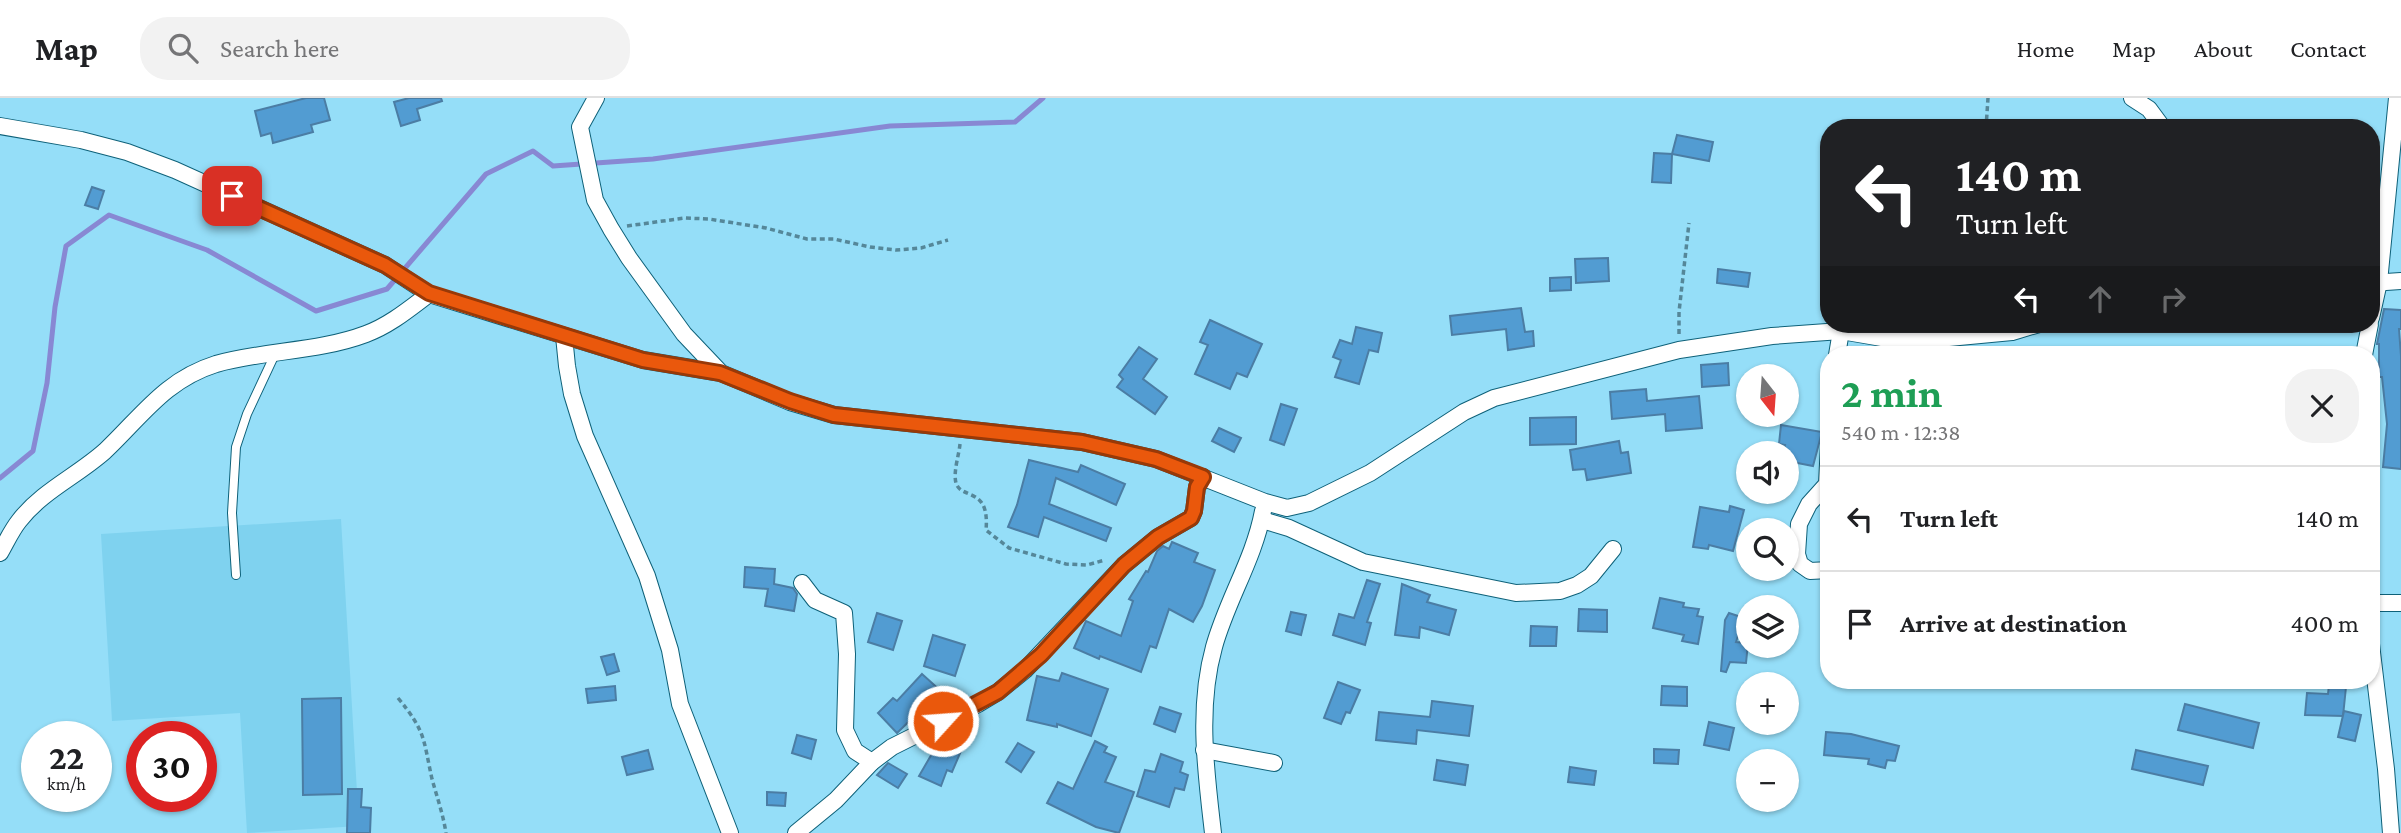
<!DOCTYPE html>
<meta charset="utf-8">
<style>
:root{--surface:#fff;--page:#f2f2f2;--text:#202124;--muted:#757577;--line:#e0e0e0}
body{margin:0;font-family:"Crimson Pro",serif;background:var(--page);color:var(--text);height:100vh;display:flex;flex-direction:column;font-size:26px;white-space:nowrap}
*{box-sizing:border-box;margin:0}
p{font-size:23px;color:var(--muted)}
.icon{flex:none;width:38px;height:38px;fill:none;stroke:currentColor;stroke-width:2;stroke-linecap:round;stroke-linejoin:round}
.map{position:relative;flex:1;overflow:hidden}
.drawer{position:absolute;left:1820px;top:248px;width:560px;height:343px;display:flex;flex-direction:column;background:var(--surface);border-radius:28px;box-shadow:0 2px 5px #0004}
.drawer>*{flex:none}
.top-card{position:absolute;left:1820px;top:21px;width:560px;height:214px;border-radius:28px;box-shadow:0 2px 5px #0004;background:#202124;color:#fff;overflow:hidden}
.needle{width:46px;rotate:163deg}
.buttons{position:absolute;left:1736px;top:266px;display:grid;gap:14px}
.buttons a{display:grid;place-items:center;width:63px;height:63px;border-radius:50%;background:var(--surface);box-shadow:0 2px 5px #0004;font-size:35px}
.speed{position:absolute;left:21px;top:623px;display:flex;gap:14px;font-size:35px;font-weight:700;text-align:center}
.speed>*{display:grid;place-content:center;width:91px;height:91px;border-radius:50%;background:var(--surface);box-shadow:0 2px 5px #0004;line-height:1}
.speed small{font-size:18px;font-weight:400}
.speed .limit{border:10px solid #d22;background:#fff;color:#111}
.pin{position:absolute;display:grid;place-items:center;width:60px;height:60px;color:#fff;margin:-30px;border-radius:14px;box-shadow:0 4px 10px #0006}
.me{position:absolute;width:77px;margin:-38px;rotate:64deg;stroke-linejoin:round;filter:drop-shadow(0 0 5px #0008)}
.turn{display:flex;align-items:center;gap:24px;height:147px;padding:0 21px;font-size:32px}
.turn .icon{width:91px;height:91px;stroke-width:2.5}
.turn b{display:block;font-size:49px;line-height:60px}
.lanes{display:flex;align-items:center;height:66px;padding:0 21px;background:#0003;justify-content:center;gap:35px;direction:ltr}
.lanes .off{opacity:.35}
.round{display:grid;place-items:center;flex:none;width:74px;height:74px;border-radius:28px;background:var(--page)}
.overview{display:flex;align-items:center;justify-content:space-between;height:119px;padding:0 21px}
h1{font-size:42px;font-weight:700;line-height:52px;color:#1e9e55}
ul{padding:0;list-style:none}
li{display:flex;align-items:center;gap:21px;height:105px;padding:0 21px;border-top:2px solid var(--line)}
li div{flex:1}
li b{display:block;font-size:26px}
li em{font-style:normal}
header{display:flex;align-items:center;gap:42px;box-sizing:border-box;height:98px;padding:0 35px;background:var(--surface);border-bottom:2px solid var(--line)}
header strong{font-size:33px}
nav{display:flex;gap:38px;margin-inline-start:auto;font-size:24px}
.search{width:490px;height:63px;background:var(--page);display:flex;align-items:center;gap:18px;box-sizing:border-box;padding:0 24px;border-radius:28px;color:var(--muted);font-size:26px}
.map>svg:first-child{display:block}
</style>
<header>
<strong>Map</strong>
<div class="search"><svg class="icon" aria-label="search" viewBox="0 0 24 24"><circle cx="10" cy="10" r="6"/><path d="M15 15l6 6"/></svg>Search here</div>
<nav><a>Home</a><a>Map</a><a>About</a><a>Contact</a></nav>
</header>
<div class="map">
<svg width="2401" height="735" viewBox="0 0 2401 735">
<rect width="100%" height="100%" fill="#95def8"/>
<polygon fill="#7fd2ef" points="341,421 359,728 247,735 240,615 112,623 101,436"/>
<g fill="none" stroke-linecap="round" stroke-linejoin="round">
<polyline stroke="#8888d3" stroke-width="5" points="0,380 33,353 47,285 55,209 66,148 109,117 207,152 316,213 387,191 486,76 533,53 553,68 653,61 890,28 1015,24 1043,0"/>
</g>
<g fill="#529cd2" stroke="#4b7da4" stroke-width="2">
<polygon points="306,0 324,0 330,22 311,27 313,34 273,45 271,35 261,38 255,13"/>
<polygon points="409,0 441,0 442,3 417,11 420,22 401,28 394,4"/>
<polygon points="1677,37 1713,44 1709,63 1672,56"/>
<polygon points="1654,55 1672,56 1671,85 1652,84"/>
<polygon points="92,89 104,93 98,111 85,107"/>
<polygon points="1608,160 1609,183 1576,185 1575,161"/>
<polygon points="1718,171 1750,175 1748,189 1717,185"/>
<polygon points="1571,179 1571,192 1550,193 1550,180"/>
<polygon points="1521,210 1525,234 1533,233 1534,248 1508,252 1506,231 1452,237 1450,218"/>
<polygon points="2384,211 2401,212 2401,231 2399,231 2401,258 2401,371 2383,369 2387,326 2382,279 2379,279 2379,246 2377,246"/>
<polygon points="1210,222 1262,246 1247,279 1237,275 1230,291 1195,276 1208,247 1200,244"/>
<polygon points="1356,229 1382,235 1378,254 1369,252 1359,286 1335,279 1341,262 1333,259 1340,242 1352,246"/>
<polygon points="1139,249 1157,261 1143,281 1167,299 1155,316 1117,289 1123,281 1119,277"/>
<polygon points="1728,265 1729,287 1702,289 1701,267"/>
<polygon points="1646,291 1647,303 1699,298 1702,330 1666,333 1665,316 1612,321 1610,294"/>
<polygon points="1281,306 1297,311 1284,347 1270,342"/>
<polygon points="1576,319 1576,346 1530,347 1530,320"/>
<polygon points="1781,327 1822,334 1813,368 1787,363 1787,355 1783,355 1785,347 1779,346"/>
<polygon points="1219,330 1241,340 1234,354 1212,343"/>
<polygon points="1619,343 1621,355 1628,354 1631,375 1587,382 1585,371 1573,372 1570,352"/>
<polygon points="1029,362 1078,374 1081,367 1125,386 1116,407 1056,380 1049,406 1111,430 1106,443 1044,419 1038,439 1008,429 1017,407"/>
<polygon points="1730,408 1744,412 1733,453 1709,447 1708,451 1693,449 1700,409 1729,414"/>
<polygon points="1172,444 1198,455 1194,464 1215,472 1202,508 1193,524 1169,511 1156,550 1150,548 1141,574 1100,558 1099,561 1074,550 1086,523 1121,538 1133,503 1129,501 1146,473 1148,474 1157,453 1163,448 1169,451"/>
<polygon points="745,469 775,471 774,486 793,490 797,496 794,513 765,508 768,491 744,489"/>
<polygon points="1367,482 1380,486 1367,524 1371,525 1365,547 1333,537 1339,516 1354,520"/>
<polygon points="1402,486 1430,497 1427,504 1456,512 1449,537 1420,529 1419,540 1395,537"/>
<polygon points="1660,500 1684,505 1683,509 1699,511 1697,518 1703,519 1698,546 1682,543 1684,537 1653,530"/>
<polygon points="1579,511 1607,512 1607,534 1578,533"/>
<polygon points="1291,514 1306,517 1301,537 1286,533"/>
<polygon points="877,515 902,523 893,552 868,544"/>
<polygon points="1729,515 1744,520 1736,544 1748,545 1746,565 1730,564 1726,574 1721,573 1725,522"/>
<polygon points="1531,528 1557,529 1556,548 1530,548"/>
<polygon points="933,537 965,547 955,578 924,568"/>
<polygon points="614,556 619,573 607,577 601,559"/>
<polygon points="1062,575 1108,591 1091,638 1057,626 1057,629 1027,622 1037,578 1059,583"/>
<polygon points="922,576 942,594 925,612 923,610 897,635 878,615 893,600 897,603"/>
<polygon points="1338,584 1360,592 1350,615 1346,614 1341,626 1324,620"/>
<polygon points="2329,587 2346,589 2343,618 2305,617 2307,595 2328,596"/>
<polygon points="615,588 616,602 588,605 586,591"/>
<polygon points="1662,588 1687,589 1687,608 1661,607"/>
<polygon points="341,600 342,696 303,697 302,601"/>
<polygon points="1432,603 1473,608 1469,638 1417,632 1416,646 1376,642 1379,614 1430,619"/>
<polygon points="2185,606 2259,625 2253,650 2178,632"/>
<polygon points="1160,609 1181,616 1175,634 1154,626"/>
<polygon points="2344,613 2361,617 2355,643 2338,639"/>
<polygon points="1709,624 1734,630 1729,652 1704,647"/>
<polygon points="1826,634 1851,636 1899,648 1895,663 1887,662 1885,670 1868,666 1869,661 1824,657"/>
<polygon points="944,635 964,646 952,674 947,672 941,688 919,678"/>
<polygon points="797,637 816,642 811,661 792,655"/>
<polygon points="1095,643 1107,649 1104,654 1116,659 1105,684 1134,694 1119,735 1096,729 1047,705 1058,684 1073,691"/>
<polygon points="1018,645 1034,654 1021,674 1006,664"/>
<polygon points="1654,651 1679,652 1678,666 1654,665"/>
<polygon points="648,652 653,671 627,677 622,659"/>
<polygon points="2136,652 2208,668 2203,687 2132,671"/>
<polygon points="1161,656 1183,664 1180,674 1188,677 1184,692 1175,690 1169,709 1137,698 1145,672 1155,674"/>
<polygon points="1437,662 1468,667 1465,687 1434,682"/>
<polygon points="888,665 907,676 898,690 877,677"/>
<polygon points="1570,669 1596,673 1594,687 1568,684"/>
<polygon points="348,691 362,691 361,709 371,710 370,735 347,735"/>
<polygon points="767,694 786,695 785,708 767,707"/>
</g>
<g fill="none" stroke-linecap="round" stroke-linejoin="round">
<defs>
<polyline id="service" points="236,477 232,415 236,349 247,316 276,254"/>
<g id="minor">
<polyline points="596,0 580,29 595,102 611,131 629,160 684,236 721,275 790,304 834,317 1082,344 1156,361 1265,404 1287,410 1309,405 1370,375 1464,314 1494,300 1679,252 1772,238 1841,233 1882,240 1938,241 2012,234 2039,226"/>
<polyline points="2132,0 2149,11 2163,30"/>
<polyline points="0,28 81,42 127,54 175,72 385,167 429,196 643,262 721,275"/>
<polyline points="2371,185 2401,183"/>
<polyline points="2371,220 2379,184 2397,0"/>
<polyline points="564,238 567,268 572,296 585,338 647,478 670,552 680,606 730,735"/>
<polyline points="1837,257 1841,233"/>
<polyline points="2364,257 2370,226"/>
<polyline points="1829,346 1827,386 1809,406 1799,426 1797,456 1800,466 1810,473 1829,472"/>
<polyline points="1262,422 1289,430 1363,464 1516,495 1560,493 1577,487 1591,478 1613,451"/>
<path d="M0,455C6,445 11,433 19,423C42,393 77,378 105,353C142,318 165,282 216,266C266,252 318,254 366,236C390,227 409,211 429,196"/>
<polyline points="802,485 815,502 844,515 847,556 845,632 855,653 872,664"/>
<polyline points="2371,505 2401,505"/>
<polyline points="2371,546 2386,671 2391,735"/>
<polyline points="1204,652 1274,665"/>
<polyline points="796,735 836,702 872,664 892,649 978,606 998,594 1025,572 1124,467 1158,439 1191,420 1194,413 1197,389 1203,379"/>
<path d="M1213,735C1206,674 1197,610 1214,549C1227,502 1254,461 1263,413"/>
</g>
</defs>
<use href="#service" stroke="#0e6179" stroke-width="10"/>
<use href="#minor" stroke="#0e6179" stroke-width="18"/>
<g stroke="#558799" stroke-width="3.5" stroke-dasharray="5 3.5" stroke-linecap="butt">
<polyline points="1986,30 1988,0"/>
<polyline points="627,128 685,120 709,121 766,130 807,141 834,141 870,149 896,152 921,150 948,142"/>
<polyline points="1679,236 1679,214 1689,125"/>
<path d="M960,346C959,357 953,374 956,385C961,402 990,388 986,432L1009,450L1066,466L1087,467L1105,462"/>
<path d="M398,600C426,634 423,640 432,681C437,699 443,716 446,735"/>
</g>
<use href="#service" stroke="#fff" stroke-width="8"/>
<use href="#minor" stroke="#fff" stroke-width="16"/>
</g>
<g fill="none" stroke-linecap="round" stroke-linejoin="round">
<defs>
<polyline id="route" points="232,98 385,167 429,195 643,262 720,275 790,303 834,317 1082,344 1156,361 1203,379 1197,389 1194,413 1191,420 1158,439 1124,467 1041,557 998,594 943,623"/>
</defs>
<use href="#route" stroke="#983908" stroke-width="18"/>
<use href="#route" stroke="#ea580c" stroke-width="12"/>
</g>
</svg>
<div class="buttons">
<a><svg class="needle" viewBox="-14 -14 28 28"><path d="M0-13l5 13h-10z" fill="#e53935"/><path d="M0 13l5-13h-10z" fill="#757577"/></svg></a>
<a><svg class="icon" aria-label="sound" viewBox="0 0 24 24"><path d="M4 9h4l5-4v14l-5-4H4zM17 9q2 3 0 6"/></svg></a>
<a><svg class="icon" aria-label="search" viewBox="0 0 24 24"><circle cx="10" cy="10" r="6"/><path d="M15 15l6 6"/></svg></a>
<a><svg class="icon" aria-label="layers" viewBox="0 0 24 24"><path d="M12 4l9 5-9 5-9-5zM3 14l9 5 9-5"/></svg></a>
<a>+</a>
<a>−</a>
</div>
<div class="speed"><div>22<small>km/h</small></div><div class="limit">30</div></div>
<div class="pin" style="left:232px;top:98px;background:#d93025"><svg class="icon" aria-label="arrive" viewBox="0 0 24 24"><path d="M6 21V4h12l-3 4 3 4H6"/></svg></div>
<svg class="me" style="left:943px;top:623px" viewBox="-20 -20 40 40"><circle r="17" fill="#ea580c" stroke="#fff" stroke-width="3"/><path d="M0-11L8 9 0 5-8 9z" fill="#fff"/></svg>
<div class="top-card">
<div class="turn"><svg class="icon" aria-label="left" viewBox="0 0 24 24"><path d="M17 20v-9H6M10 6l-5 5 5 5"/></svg><div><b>140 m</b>Turn left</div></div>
<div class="lanes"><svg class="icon" aria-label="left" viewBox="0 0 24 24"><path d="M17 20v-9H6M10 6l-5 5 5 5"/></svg><svg class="icon off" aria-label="ahead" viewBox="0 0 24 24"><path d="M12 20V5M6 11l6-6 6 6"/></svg><svg class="icon off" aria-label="right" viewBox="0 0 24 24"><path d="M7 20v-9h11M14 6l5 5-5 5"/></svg></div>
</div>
<section class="drawer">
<div class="overview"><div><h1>2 min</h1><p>540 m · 12:38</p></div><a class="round"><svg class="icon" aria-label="close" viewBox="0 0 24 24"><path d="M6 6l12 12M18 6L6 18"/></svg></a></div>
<ul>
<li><svg class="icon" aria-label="left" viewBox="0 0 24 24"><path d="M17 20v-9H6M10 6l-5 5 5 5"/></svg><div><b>Turn left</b></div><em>140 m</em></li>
<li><svg class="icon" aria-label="arrive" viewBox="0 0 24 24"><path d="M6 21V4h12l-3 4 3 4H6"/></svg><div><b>Arrive at destination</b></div><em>400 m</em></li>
</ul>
</section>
</div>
